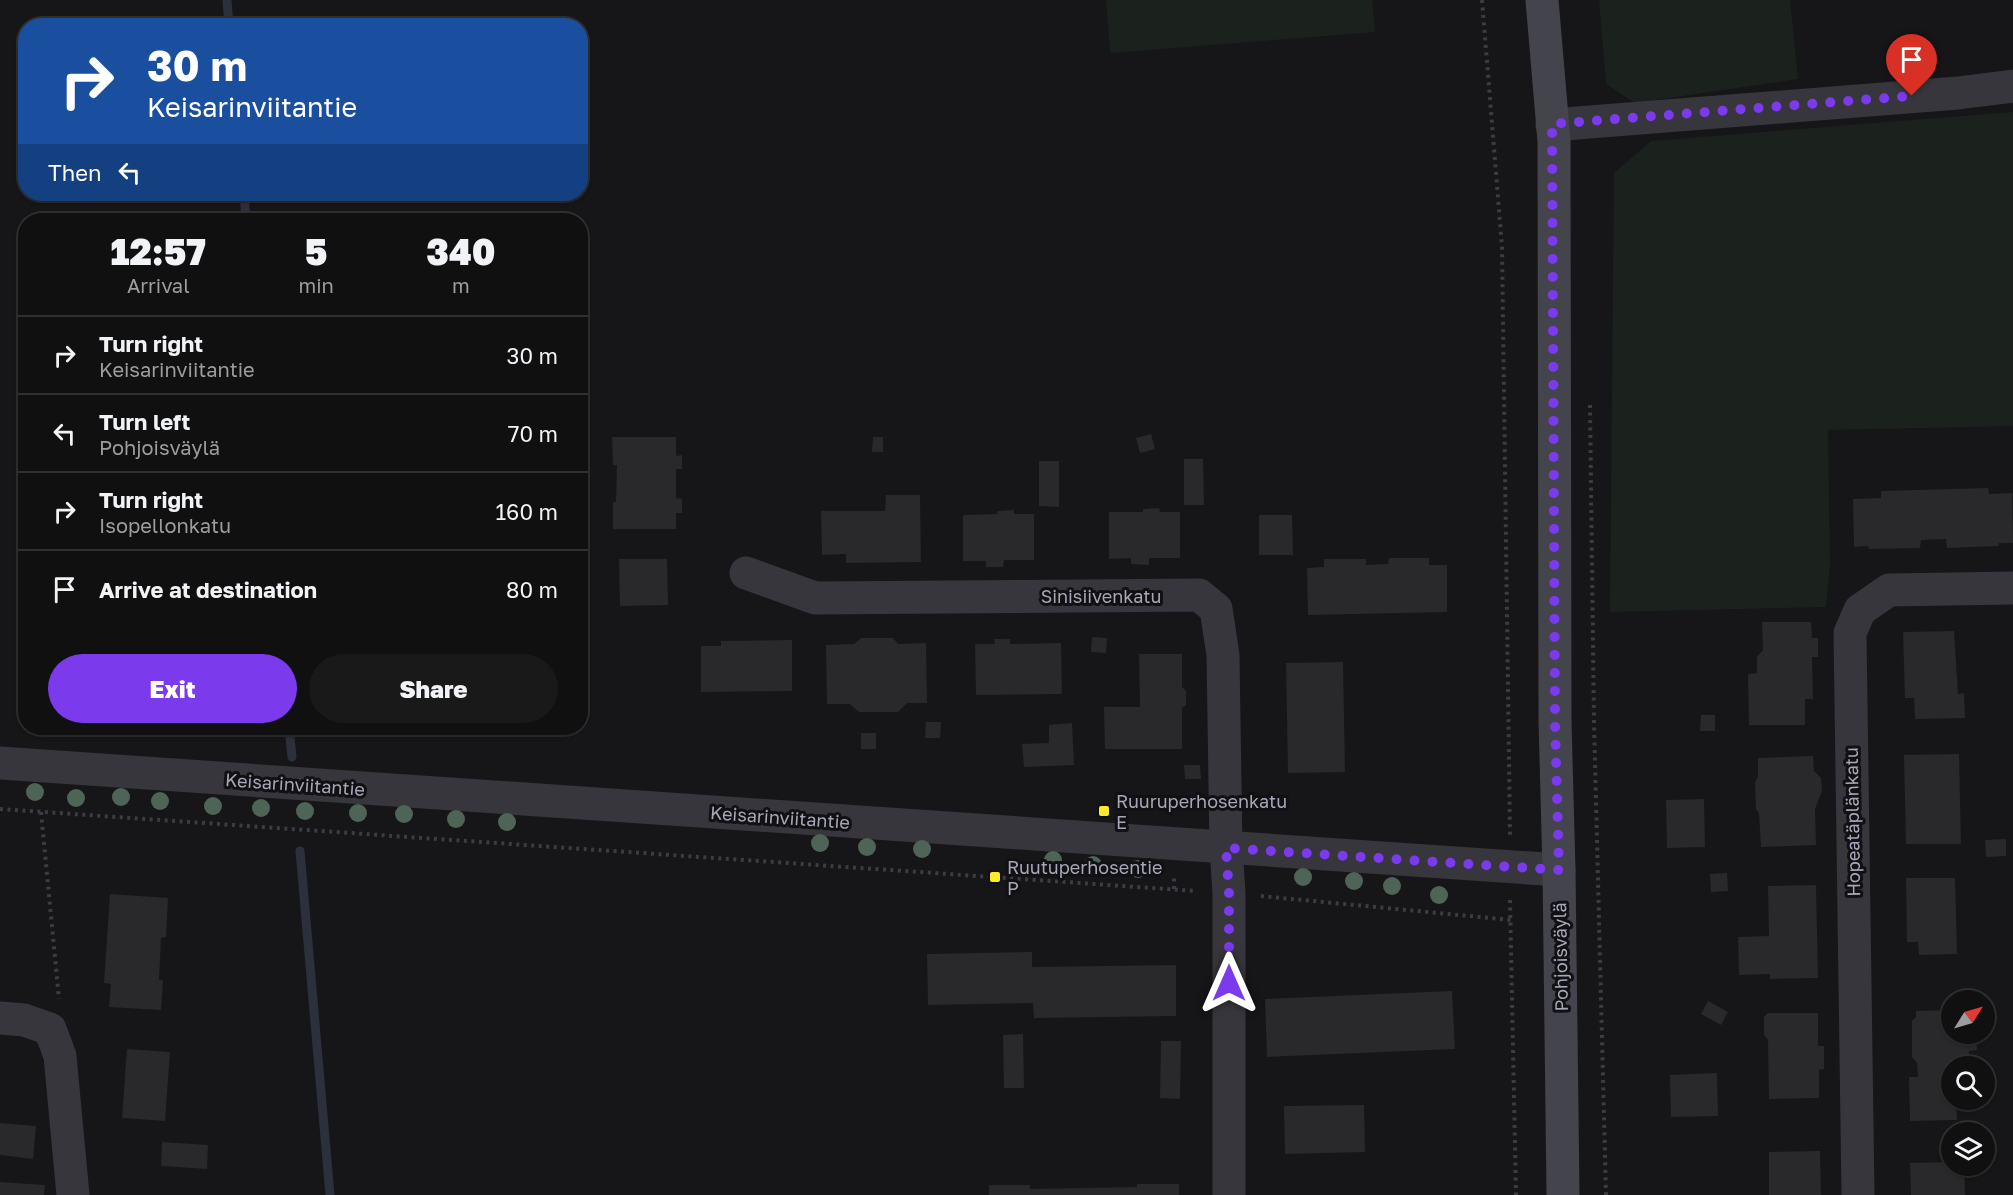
<!DOCTYPE html>
<meta charset="utf-8">
<style>
:root{--surface:#101011;--page:#19191a;--text:#f1f3f6;--muted:#9c9d9f;--line:#303031;--accent:#7c3aed}
body{margin:0;font-family:"Golos Text",sans-serif;background:var(--page);color:var(--text);height:100vh;display:flex;flex-direction:column;font-size:22px;white-space:nowrap}
*{box-sizing:border-box;margin:0}
p{font-size:20px;color:var(--muted)}
.icon{flex:none;width:33px;height:33px;fill:none;stroke:currentColor;stroke-width:2;stroke-linecap:round;stroke-linejoin:round}
.map{position:relative;flex:1;overflow:hidden}
.sheet{position:absolute;left:18px;top:213px;width:570px;height:522px;display:flex;flex-direction:column;background:var(--surface);border-radius:24px;box-shadow:0 2px 4px #0004,0 0 0 2px var(--line)}
.sheet>*{flex:none}
.hud{position:absolute;left:18px;top:18px;width:570px;height:183px;border-radius:24px;box-shadow:0 2px 4px #0004,0 0 0 2px var(--line);background:#1a4fa0;color:#fff;overflow:hidden}
.needle{width:39px;rotate:53deg}
.controls{position:absolute;left:1941px;top:990px;display:grid;gap:12px}
.controls a{display:grid;place-items:center;width:54px;height:54px;border-radius:50%;background:var(--surface);box-shadow:0 2px 4px #0004,0 0 0 2px var(--line);font-size:30px}
.pin{position:absolute;display:grid;place-items:center;width:51px;height:51px;color:#fff;margin:-62px -26px;border-radius:50% 50% 50% 0;rotate:-45deg;box-shadow:0 0 6px #0007}
.pin .icon{rotate:45deg}
.me{position:absolute;width:66px;margin:-33px;rotate:0deg;stroke-linejoin:round;filter:drop-shadow(0 0 4px #0008)}
.turn{display:flex;align-items:center;gap:21px;height:126px;padding:0 30px;font-size:27px}
.turn .icon{width:78px;height:78px;stroke-width:2.5}
.turn b{display:block;font-size:42px;line-height:51px}
.then{display:flex;align-items:center;height:57px;padding:0 30px;background:#0003;gap:12px;font-size:22px}
.eta{display:flex;justify-content:space-evenly;align-items:center;height:102px;text-align:center}
.eta b{font-size:36px;font-weight:800;line-height:42px}
.cta{display:flex;gap:12px;margin-top:auto;padding:12px 30px}
.cta a{flex:1;height:69px;border-radius:36px;background:var(--accent);color:#fff;font-size:24px;font-weight:800;line-height:69px;text-align:center}
.cta a+a{background:var(--page);color:var(--text)}
ul{padding:0;list-style:none}
li{display:flex;align-items:center;gap:18px;height:78px;padding:0 30px;border-top:2px solid var(--line)}
li div{flex:1}
li b{display:block;font-size:22px}
li em{font-style:normal}
.map>svg:first-child{display:block}
</style>
<div class="map">
<svg width="2013" height="1195" viewBox="0 0 2013 1195">
<rect width="100%" height="100%" fill="#161517"/>
<g fill="#1b221e">
<polygon points="1106,0 1372,0 1375,32 1110,53"/>
<polygon points="1599,0 1790,0 1798,79 1635,103 1606,84"/>
<polygon points="2013,112 2013,426 1828,430 1830,566 1826,607 1610,612 1614,173 1651,141"/>
</g>
<g fill="none" stroke-linecap="round" stroke-linejoin="round">
<g stroke="#2b303c" stroke-width="9">
<polyline points="227,0 229,26"/>
<polyline points="244,194 246,220"/>
<polyline points="289,728 292,757"/>
<polyline points="300,851 330,1195"/>
</g>
</g>
<g fill="#29282b">
<polygon points="1151,434 1155,449 1140,453 1136,438"/>
<polygon points="612,437 676,437 676,456 682,455 682,469 676,469 676,498 682,499 682,513 676,513 676,529 613,529 613,502 616,502 617,465 613,465"/>
<polygon points="873,437 883,437 883,452 872,452"/>
<polygon points="1184,459 1203,459 1204,505 1184,505"/>
<polygon points="1039,461 1059,461 1059,507 1039,506"/>
<polygon points="1988,488 1989,494 2012,493 2013,543 1999,543 1998,546 1947,548 1946,539 1921,540 1920,548 1869,549 1868,546 1854,547 1853,499 1881,498 1881,491"/>
<polygon points="886,495 920,495 921,562 846,563 846,554 822,555 821,511 885,511"/>
<polygon points="1159,508 1160,512 1180,512 1180,558 1149,558 1149,565 1131,564 1131,558 1109,559 1109,512 1143,512 1143,509"/>
<polygon points="1014,510 1014,514 1034,514 1034,560 1004,560 1003,567 986,567 986,561 963,561 963,515 997,514 998,511"/>
<polygon points="1259,515 1292,515 1293,555 1259,555"/>
<polygon points="1389,558 1429,558 1429,565 1447,565 1447,612 1308,615 1307,568 1324,567 1324,559 1366,559 1366,565 1388,564"/>
<polygon points="619,559 667,559 668,605 620,606"/>
<polygon points="1762,622 1811,622 1812,638 1818,638 1818,657 1812,657 1813,699 1805,699 1805,725 1749,725 1748,674 1757,673 1757,657 1763,650"/>
<polygon points="1954,631 1958,694 1964,693 1965,718 1915,719 1914,698 1905,698 1903,632"/>
<polygon points="1092,637 1107,638 1106,653 1091,652"/>
<polygon points="861,638 893,638 898,644 926,643 927,703 907,703 898,712 859,712 850,704 827,704 826,645 854,644"/>
<polygon points="994,639 1010,639 1010,644 1061,643 1062,694 976,695 975,644 995,644"/>
<polygon points="792,640 792,691 701,692 701,646 721,646 721,641"/>
<polygon points="1139,654 1182,654 1182,687 1186,691 1186,705 1182,708 1182,749 1105,749 1104,707 1140,707"/>
<polygon points="1343,662 1345,772 1288,773 1286,663"/>
<polygon points="1701,715 1715,715 1715,731 1700,731"/>
<polygon points="926,722 941,722 940,738 925,738"/>
<polygon points="1072,723 1074,765 1024,767 1022,744 1049,743 1049,725"/>
<rect x="861" y="733" width="15" height="16"/>
<polygon points="1959,754 1961,844 1906,844 1904,755"/>
<polygon points="1813,756 1814,771 1821,778 1822,791 1815,809 1816,845 1761,847 1759,813 1756,809 1755,782 1758,777 1758,758"/>
<polygon points="1184,765 1200,765 1201,779 1185,779"/>
<polygon points="1704,799 1705,847 1667,848 1666,800"/>
<polygon points="2006,839 2006,856 1986,857 1985,840"/>
<polygon points="1727,873 1728,891 1711,892 1710,874"/>
<polygon points="1906,878 1955,878 1957,954 1919,955 1918,942 1907,942"/>
<polygon points="1816,885 1818,978 1770,979 1770,974 1739,975 1738,937 1769,936 1768,886"/>
<polygon points="110,894 168,898 166,937 161,938 159,980 163,980 161,1010 109,1007 111,984 104,983"/>
<polygon points="1032,952 1032,967 1176,965 1176,1016 1034,1018 1033,1003 928,1005 927,954"/>
<polygon points="1452,991 1455,1049 1267,1057 1265,999"/>
<polygon points="1708,1001 1728,1012 1721,1025 1701,1014"/>
<polygon points="1952,1010 1952,1034 1976,1034 1977,1050 1969,1051 1969,1066 1952,1066 1952,1100 1956,1100 1957,1120 1910,1121 1909,1077 1918,1077 1917,1063 1912,1057 1912,1021 1916,1017 1916,1011"/>
<polygon points="1768,1013 1818,1013 1818,1046 1824,1046 1824,1069 1819,1070 1819,1098 1769,1099 1768,1040 1764,1035 1764,1017"/>
<polygon points="1023,1034 1024,1088 1004,1088 1003,1035"/>
<polygon points="1161,1041 1181,1041 1180,1099 1160,1098"/>
<polygon points="127,1049 170,1052 165,1121 122,1118"/>
<polygon points="1717,1073 1718,1116 1671,1117 1670,1075"/>
<polygon points="1364,1105 1365,1152 1285,1154 1284,1106"/>
<polygon points="0,1123 36,1126 33,1159 0,1155"/>
<polygon points="162,1142 208,1145 207,1169 161,1166"/>
<polygon points="1820,1151 1821,1195 1769,1195 1769,1152"/>
<polygon points="1952,1162 1952,1166 1964,1166 1965,1195 1911,1195 1910,1163"/>
<polygon points="0,1182 45,1185 44,1195 0,1195"/>
<polygon points="1137,1184 1179,1184 1179,1195 989,1195 989,1185 1030,1185 1030,1189 1137,1187"/>
</g>
<g fill="none" stroke-linecap="round" stroke-linejoin="round">
<g stroke="#3c3c44" stroke-width="4" stroke-dasharray="3 4.5" stroke-linecap="butt">
<polyline points="1482,0 1502,247 1510,835"/>
<polyline points="1590,405 1594,722 1606,1195"/>
<polyline points="0,809 1196,891"/>
<polyline points="41,812 59,999"/>
<polyline points="1174,889 1174,875"/>
<polyline points="1261,896 1511,920"/>
<polyline points="1510,900 1516,1195"/>
</g>
<g stroke="#37363c" stroke-width="33">
<polyline points="1552,125 1958,93 2013,86"/>
<polyline points="746,573 815,598 1199,595 1216,609 1223,655 1226,848 1229,893 1229,1195"/>
<polyline points="0,763 1559,870"/>
<polyline points="0,1018 24,1020 50,1029 60,1056 73,1195"/>
<polyline points="1858,1195 1850,633 1860,610 1889,590 2013,588"/>
</g>
<polyline stroke="#44444d" stroke-width="33" points="1542,0 1554,141 1555,721 1559,870 1563,1195"/>
</g>
<g fill="#4e6456">
<circle cx="35" cy="792" r="9"/>
<circle cx="121" cy="797" r="9"/>
<circle cx="76" cy="798" r="9"/>
<circle cx="160" cy="801" r="9"/>
<circle cx="213" cy="806" r="9"/>
<circle cx="261" cy="808" r="9"/>
<circle cx="305" cy="811" r="9"/>
<circle cx="358" cy="813" r="9"/>
<circle cx="404" cy="814" r="9"/>
<circle cx="456" cy="819" r="9"/>
<circle cx="507" cy="822" r="9"/>
<circle cx="820" cy="843" r="9"/>
<circle cx="867" cy="847" r="9"/>
<circle cx="922" cy="849" r="9"/>
<circle cx="1053" cy="860" r="9"/>
<circle cx="1093" cy="865" r="9"/>
<circle cx="1138" cy="869" r="9"/>
<circle cx="1303" cy="877" r="9"/>
<circle cx="1354" cy="881" r="9"/>
<circle cx="1392" cy="886" r="9"/>
<circle cx="1439" cy="895" r="9"/>
</g>
<g fill="none" stroke-linecap="round" stroke-linejoin="round">
<polyline stroke="#7c3aed" stroke-width="10" stroke-dasharray="0 18" points="1229,983 1229,893 1226,848 1559,870 1555,721 1552,124 1912,96"/>
</g>
<g fill="#fceb29" stroke="#111012" stroke-width="2">
<rect x="1098" y="805" width="12" height="12" rx="3"/>
<rect x="989" y="871" width="12" height="12" rx="3"/>
</g>
<g text-anchor="middle" dominant-baseline="central" stroke-width="6" stroke-linejoin="round" paint-order="stroke">
<g font-size="18" fill="#a6a7b8" stroke="#111012">
<text x="1101" y="596">Sinisiivenkatu</text>
<text transform="translate(295 784) rotate(4)">Keisarinviitantie</text>
<text transform="translate(780 817) rotate(4)">Keisarinviitantie</text>
<text transform="translate(1852 822) rotate(-91)">Hopeatäplänkatu</text>
<text transform="translate(1560 957) rotate(-91)">Pohjoisväylä</text>
</g>
<g font-size="18" fill="#a6a7b8" stroke="#111012" text-anchor="start">
<text x="1116" y="801">Ruuruperhosenkatu<tspan x="1116" dy="21">E</tspan></text>
<text x="1007" y="867">Ruutuperhosentie<tspan x="1007" dy="21">P</tspan></text>
</g>
</g>
</svg>
<div class="controls">
<a><svg class="needle" viewBox="-14 -14 28 28"><path d="M0-13l5 13h-10z" fill="#e53935"/><path d="M0 13l5-13h-10z" fill="#9c9d9f"/></svg></a>
<a><svg class="icon" aria-label="search" viewBox="0 0 24 24"><circle cx="10" cy="10" r="6"/><path d="M15 15l6 6"/></svg></a>
<a><svg class="icon" aria-label="layers" viewBox="0 0 24 24"><path d="M12 4l9 5-9 5-9-5zM3 14l9 5 9-5"/></svg></a>
</div>
<div class="pin" style="left:1912px;top:96px;background:#d93025"><svg class="icon" aria-label="arrive" viewBox="0 0 24 24"><path d="M6 21V4h12l-3 4 3 4H6"/></svg></div>
<svg class="me" style="left:1229px;top:983px" viewBox="-20 -20 40 40"><path d="M0-17L14 15 0 8-14 15z" fill="#7c3aed" stroke="#fff" stroke-width="4"/></svg>
<div class="hud">
<div class="turn"><svg class="icon" aria-label="right" viewBox="0 0 24 24"><path d="M7 20v-9h11M14 6l5 5-5 5"/></svg><div><b>30 m</b>Keisarinviitantie</div></div>
<div class="then">Then<svg class="icon" aria-label="left" viewBox="0 0 24 24"><path d="M17 20v-9H6M10 6l-5 5 5 5"/></svg></div>
</div>
<section class="sheet">
<div class="eta">
<div><b>12:57</b><p>Arrival</p></div>
<div><b>5</b><p>min</p></div>
<div><b>340</b><p>m</p></div>
</div>
<ul>
<li><svg class="icon" aria-label="right" viewBox="0 0 24 24"><path d="M7 20v-9h11M14 6l5 5-5 5"/></svg><div><b>Turn right</b><p>Keisarinviitantie</p></div><em>30 m</em></li>
<li><svg class="icon" aria-label="left" viewBox="0 0 24 24"><path d="M17 20v-9H6M10 6l-5 5 5 5"/></svg><div><b>Turn left</b><p>Pohjoisväylä</p></div><em>70 m</em></li>
<li><svg class="icon" aria-label="right" viewBox="0 0 24 24"><path d="M7 20v-9h11M14 6l5 5-5 5"/></svg><div><b>Turn right</b><p>Isopellonkatu</p></div><em>160 m</em></li>
<li><svg class="icon" aria-label="arrive" viewBox="0 0 24 24"><path d="M6 21V4h12l-3 4 3 4H6"/></svg><div><b>Arrive at destination</b></div><em>80 m</em></li>
</ul>
<div class="cta"><a>Exit</a><a>Share</a></div>
</section>
</div>
